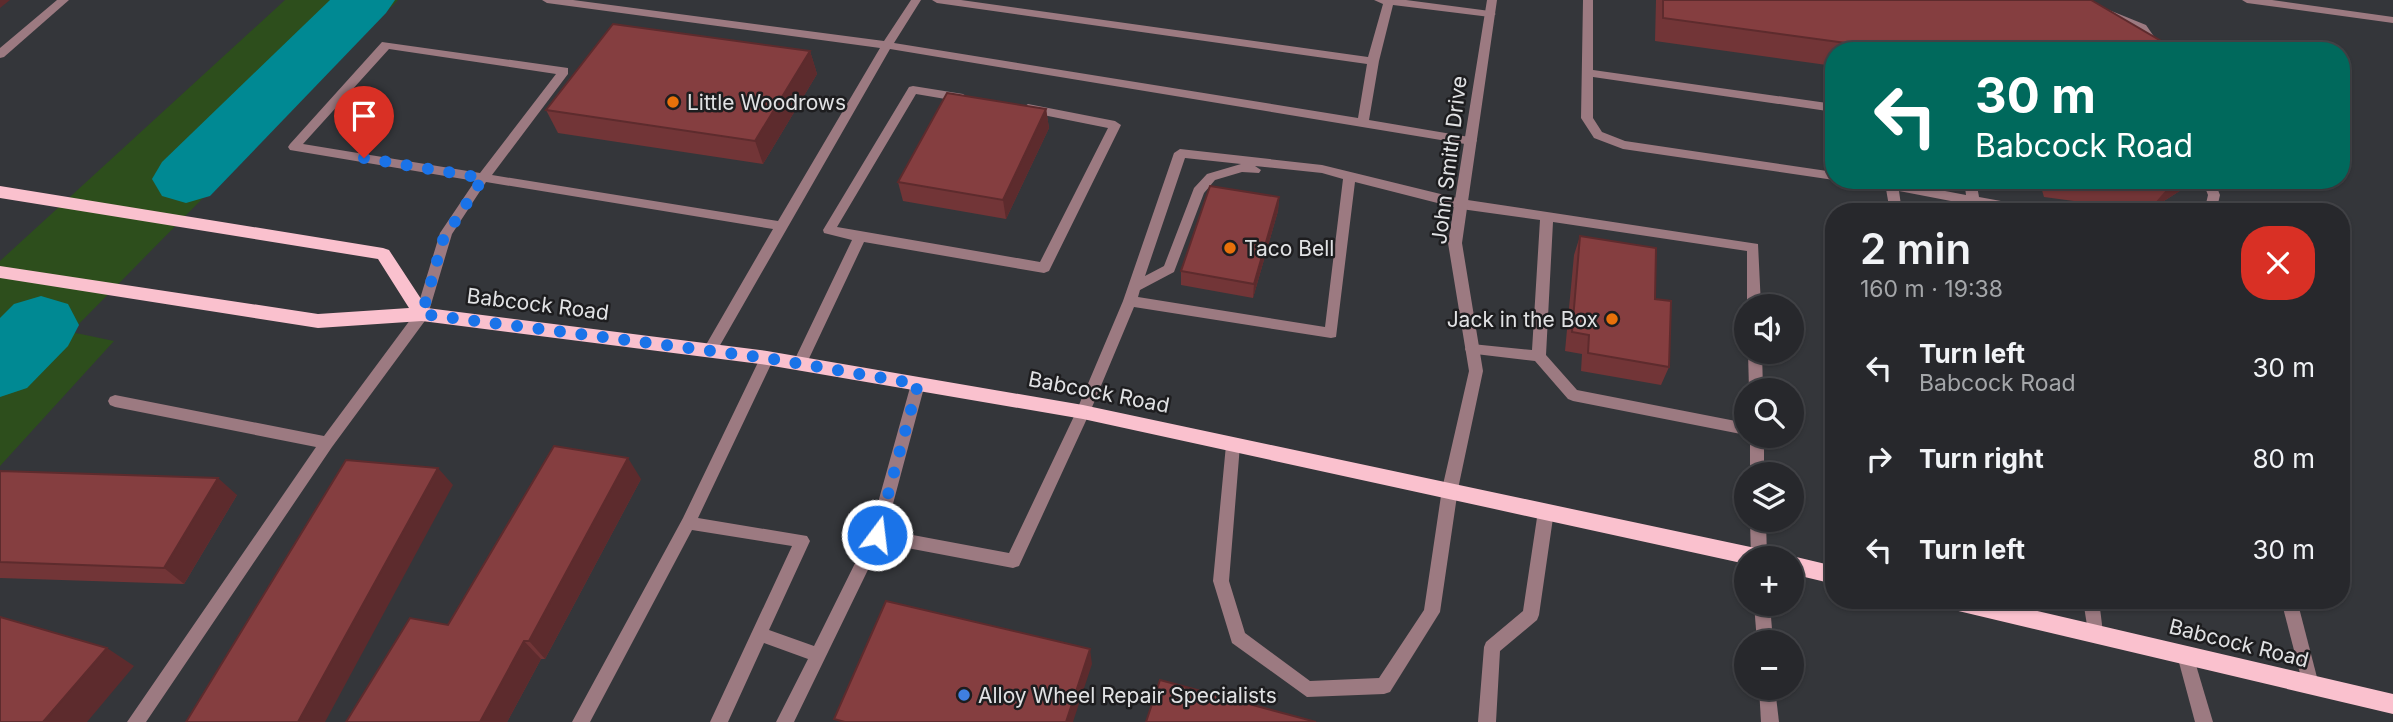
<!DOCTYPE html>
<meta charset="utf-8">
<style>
:root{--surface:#27282c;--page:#333438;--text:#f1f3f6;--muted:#a4a6a9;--line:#434448}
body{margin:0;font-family:Inter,sans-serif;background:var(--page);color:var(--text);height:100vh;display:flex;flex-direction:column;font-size:26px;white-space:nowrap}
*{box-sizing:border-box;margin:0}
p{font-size:23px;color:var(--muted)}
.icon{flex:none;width:38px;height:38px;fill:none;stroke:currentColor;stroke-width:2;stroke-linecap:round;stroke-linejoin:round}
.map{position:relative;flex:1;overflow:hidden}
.sheet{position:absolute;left:1825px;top:203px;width:525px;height:406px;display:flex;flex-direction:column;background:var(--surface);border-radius:28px;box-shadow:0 2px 5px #0004,0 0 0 2px var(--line)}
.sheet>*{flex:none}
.top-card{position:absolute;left:1825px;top:42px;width:525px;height:147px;border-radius:28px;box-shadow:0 2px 5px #0004,0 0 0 2px var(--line);background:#00695c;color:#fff;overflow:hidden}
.buttons{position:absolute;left:1734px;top:294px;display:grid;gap:14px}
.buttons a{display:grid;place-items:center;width:70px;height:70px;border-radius:50%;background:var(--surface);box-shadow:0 2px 5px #0004,0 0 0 2px var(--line);font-size:35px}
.pin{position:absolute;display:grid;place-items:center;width:60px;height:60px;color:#fff;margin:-72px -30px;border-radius:50% 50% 50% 0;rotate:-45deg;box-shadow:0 0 7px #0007}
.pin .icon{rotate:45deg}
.me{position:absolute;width:77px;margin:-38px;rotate:15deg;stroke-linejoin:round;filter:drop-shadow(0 0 5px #0008)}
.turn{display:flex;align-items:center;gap:24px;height:147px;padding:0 35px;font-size:32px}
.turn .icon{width:91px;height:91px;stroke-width:2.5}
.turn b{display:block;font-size:49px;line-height:60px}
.round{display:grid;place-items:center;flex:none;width:74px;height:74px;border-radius:28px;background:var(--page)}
.headline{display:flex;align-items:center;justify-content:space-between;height:119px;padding:0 35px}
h1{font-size:42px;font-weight:600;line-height:52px}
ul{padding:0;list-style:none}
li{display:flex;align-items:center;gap:21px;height:91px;padding:0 35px}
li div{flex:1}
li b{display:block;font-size:26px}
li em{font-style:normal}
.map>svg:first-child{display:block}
</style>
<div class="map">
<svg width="2393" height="722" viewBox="0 0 2393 722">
<rect width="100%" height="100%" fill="#34363a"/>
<polygon fill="#2d4e1c" points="285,0 398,0 71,332 114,341 0,466 0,261"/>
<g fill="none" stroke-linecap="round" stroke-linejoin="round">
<g fill="#008993" fill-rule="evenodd">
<polygon points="330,0 395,0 386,13 210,196 186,203 162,196 152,179 162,162"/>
<polygon points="41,296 68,304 79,325 68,346 27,388 0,397 0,318 14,304"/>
</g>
<g fill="#9c7a81" fill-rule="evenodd">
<polygon points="57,0 69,0 4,57 0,58 0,48"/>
<path d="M542,0H573L884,41L911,0H921L894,43L1358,118L1367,64L937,3L932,0H961L1368,57L1383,4L1374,0H1406L1490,11L1496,14L1490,17L1393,5L1379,61L1369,120L1475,138L1477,141L1471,145L890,49L715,354H705L703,350L773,229L486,182L452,234L427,318L332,447L146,722H127L316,447L115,407L110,405L108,401L110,397L115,395L324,436L416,312L440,233L475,181L290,150L288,147L290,144L382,42L568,68V74L492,175L778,221L880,48L547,3ZM389,49L556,74L480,173L303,144Z"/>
<polygon points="1583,0 1593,0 1593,70 1834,104 1834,112 1593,77 1593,118 1602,132 1625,141 1834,172 1834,180 1623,149 1594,138 1581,118"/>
<polygon points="2242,0 2272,0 2393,17 2393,23 2247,3"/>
<polygon points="2109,10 2146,25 2164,51 2152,51 2138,29 2105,15 2103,13"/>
<polygon points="913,86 963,94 969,98 963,102 916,94 837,227 1040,262 1108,128 1028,112 1022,108 1028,104 1115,121 1121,125 1049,271 1044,273 864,242 805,367 795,367 793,363 852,240 824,233 823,230 909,87"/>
<path d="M1180,149L1322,165L1461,199L1758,244L1761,306H1747V251L1553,222L1546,355L1577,390L1746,423V435L1573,401L1568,399L1535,361L1467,353L1465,349L1467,345L1472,344L1532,350L1540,220L1461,209L1355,182L1336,337L1331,338L1134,307L1090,412L1019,566L1013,568L881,543L794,722H776L808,659L764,643L728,722H710L792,546L692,530L590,722H572L683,518L762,354H772L774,358L698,518L807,536L810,541L769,630L814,646L869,535L911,384L913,380H923L925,384L886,530L1009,553L1076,412L1123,301L1174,153ZM1185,158L1241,164L1207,174L1194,188L1164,266L1145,276ZM1255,166L1322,173L1343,179L1325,327L1138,297L1140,290L1174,272L1204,193L1215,180L1242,172L1259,173L1261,170Z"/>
<polygon points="1855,180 1897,180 1898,182 1966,195 1964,180 1976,180 1979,197 2034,207 2040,212 2008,212 1899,191 1902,212 1890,212 1886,189 1861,184"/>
<polygon points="2202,180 2214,180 2220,195 2216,212 2204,212 2208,195"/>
<polygon points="1748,352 1762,352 1763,390 1749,390"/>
<rect x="1750" y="436" width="14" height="38"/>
<polygon points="1233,439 1238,441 1240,445 1229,581 1245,633 1310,681 1379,678 1424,610 1442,489 1445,484 1450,483 1455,484 1458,489 1440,612 1390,692 1384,694 1307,697 1232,643 1213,581 1226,445 1228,441"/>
<polygon points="1546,504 1551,506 1554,511 1539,615 1537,620 1500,651 1496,722 1478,722 1484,647 1486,642 1523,611 1538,511 1541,506"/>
<polygon points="1750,520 1766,520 1767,558 1751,558"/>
<polygon points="2083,600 2099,600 2103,633 2101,638 2095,640 2089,638"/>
<polygon points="2281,600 2297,600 2319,685 2317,691 2311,693 2305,691 2303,685"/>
<polygon points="1754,604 1770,604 1773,642 1757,642"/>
<polygon points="2185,647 2191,650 2193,655 2213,722 2195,722 2177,655 2179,650"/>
<polygon points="1759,688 1775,688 1779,722 1761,722"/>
</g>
<polygon fill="#9c7a81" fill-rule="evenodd" points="1487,0 1497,0 1462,243 1483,371 1458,489 1455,494 1450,495 1445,494 1442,489 1469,371 1448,243"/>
<g fill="#fac1ce" fill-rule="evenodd">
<polygon points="0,186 383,248 389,250 427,308 767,351 1083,405 1760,549 1767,552 1770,558 1746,558 1746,564 1083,419 767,365 422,321 318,328 0,278 0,266 318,314 409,308 378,259 0,198"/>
<polygon points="1792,556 1834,566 1834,584 1792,574 1792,558 1787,558"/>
<polygon points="1940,600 1990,600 2393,694 2393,714 1950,609 1943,606"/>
</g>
</g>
<g fill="#723537">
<polygon points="1656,0 2091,0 2165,51 1834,51 1834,66 1655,41"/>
<polygon points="810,51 817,74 763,164 558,133 546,110"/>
<polygon points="1046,109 1049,128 1006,219 903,201 898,182"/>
<polygon points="2039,180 2192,180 2186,187 2148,211 2044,197"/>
<polygon points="1279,197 1278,211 1253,298 1181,285 1181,271"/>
<polygon points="1580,236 1655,299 1669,367 1661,385 1581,371 1582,354 1565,351 1574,255"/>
<polygon points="0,471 237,495 184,584 0,578"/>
<polygon points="641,479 545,659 541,659 507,722 346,722 448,625"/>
</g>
<g fill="#5d2b2d">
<polygon points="0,0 10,0 0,8"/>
<polygon points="2014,44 2010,51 2003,51"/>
<polygon points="810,51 817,74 763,164 755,141"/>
<polygon points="1046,109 1049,128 1006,219 1003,200"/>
<polygon points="2180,180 2192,180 2186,187 2148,211 2167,189"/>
<polygon points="1279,197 1278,211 1253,298 1254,284"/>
<polygon points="628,458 641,479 545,659 529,641"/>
<polygon points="438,468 453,485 325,722 298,722"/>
<polygon points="218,478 237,495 184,584 164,568"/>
<polygon points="524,641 541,659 507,722 480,722"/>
<polygon points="107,648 134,666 87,722 43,722"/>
<polygon points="1090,649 1092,664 1073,722 1066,722"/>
</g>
<g fill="#853e40" stroke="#5d2b2d" stroke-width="2">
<polygon points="1663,0 2091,0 2161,41 2165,51 2025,51 2014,44 2003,51 1905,51 1663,18"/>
<polygon points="613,24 810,51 755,141 546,110"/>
<polygon points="947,93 1046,109 1003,200 898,182"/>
<polygon points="2105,180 2180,180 2167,189"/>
<polygon points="1210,186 1279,197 1254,284 1181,271"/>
<polygon points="1580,236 1656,248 1655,299 1671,301 1669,367 1588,353 1589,335 1572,332"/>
<polygon points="554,446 628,458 529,641 524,641 480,722 346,722 410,618 448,625"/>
<polygon points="346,460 438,468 298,722 186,722"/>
<polygon points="0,471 218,478 164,568 0,562"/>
<polygon points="886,601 1090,649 1066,722 845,722 834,719"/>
<polygon points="0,617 107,648 43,722 0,722"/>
<polygon points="1160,680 1316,722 1146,722"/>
</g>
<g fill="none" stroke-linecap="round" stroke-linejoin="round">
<polyline stroke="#1a73e8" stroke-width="12" stroke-dasharray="0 21.6" points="364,158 483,178 443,240 422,314 767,358 918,384 877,535"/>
</g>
<g fill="#e8710a" stroke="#1d1d1f" stroke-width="2.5">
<circle cx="673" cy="102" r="7"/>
<circle cx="1230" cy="248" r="7"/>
<circle cx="1612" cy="319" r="7"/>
</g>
<circle fill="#3f7fe0" stroke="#1d1d1f" stroke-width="2.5" cx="964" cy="695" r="7"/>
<g text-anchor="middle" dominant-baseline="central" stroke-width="5" stroke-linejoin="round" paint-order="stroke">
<g font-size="21" fill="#e1e2e4" stroke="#1d1d1f" text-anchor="start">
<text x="687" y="102">Little Woodrows</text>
<text x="1244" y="248">Taco Bell</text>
<text x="1598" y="319" text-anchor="end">Jack in the Box</text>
<text x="978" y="695">Alloy Wheel Repair Specialists</text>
</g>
<g font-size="21" fill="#e1e2e4" stroke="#1d1d1f">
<text transform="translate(1449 160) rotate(-83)">John Smith Drive</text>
<text transform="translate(538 304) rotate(7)">Babcock Road</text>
<text transform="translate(1099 392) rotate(11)">Babcock Road</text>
<text transform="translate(2239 643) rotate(14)">Babcock Road</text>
</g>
</g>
</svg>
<div class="buttons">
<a><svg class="icon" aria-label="sound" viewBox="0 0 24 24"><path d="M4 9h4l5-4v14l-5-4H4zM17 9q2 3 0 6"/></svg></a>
<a><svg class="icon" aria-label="search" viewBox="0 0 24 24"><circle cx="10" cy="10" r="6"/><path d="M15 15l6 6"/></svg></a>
<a><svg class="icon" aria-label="layers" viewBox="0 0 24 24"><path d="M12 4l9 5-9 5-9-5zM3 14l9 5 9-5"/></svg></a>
<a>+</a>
<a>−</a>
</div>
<div class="pin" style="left:364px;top:158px;background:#d93025"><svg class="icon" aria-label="arrive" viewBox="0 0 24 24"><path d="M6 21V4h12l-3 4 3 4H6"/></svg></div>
<svg class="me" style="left:877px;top:535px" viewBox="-20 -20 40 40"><circle r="17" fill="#1a73e8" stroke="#fff" stroke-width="3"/><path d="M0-11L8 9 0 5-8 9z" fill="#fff"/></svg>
<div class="top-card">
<div class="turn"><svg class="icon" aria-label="left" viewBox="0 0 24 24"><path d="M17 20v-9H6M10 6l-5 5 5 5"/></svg><div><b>30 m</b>Babcock Road</div></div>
</div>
<section class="sheet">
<div class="headline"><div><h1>2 min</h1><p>160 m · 19:38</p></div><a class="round" style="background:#d93025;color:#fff"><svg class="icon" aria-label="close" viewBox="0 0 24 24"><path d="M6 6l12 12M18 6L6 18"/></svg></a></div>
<ul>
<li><svg class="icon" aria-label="left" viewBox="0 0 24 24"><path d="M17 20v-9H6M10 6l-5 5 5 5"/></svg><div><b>Turn left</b><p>Babcock Road</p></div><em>30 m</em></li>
<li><svg class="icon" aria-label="right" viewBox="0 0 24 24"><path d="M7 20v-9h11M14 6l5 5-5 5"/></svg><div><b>Turn right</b></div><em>80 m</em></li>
<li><svg class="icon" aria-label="left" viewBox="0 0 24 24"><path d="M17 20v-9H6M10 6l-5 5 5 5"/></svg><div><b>Turn left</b></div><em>30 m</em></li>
</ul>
</section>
</div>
